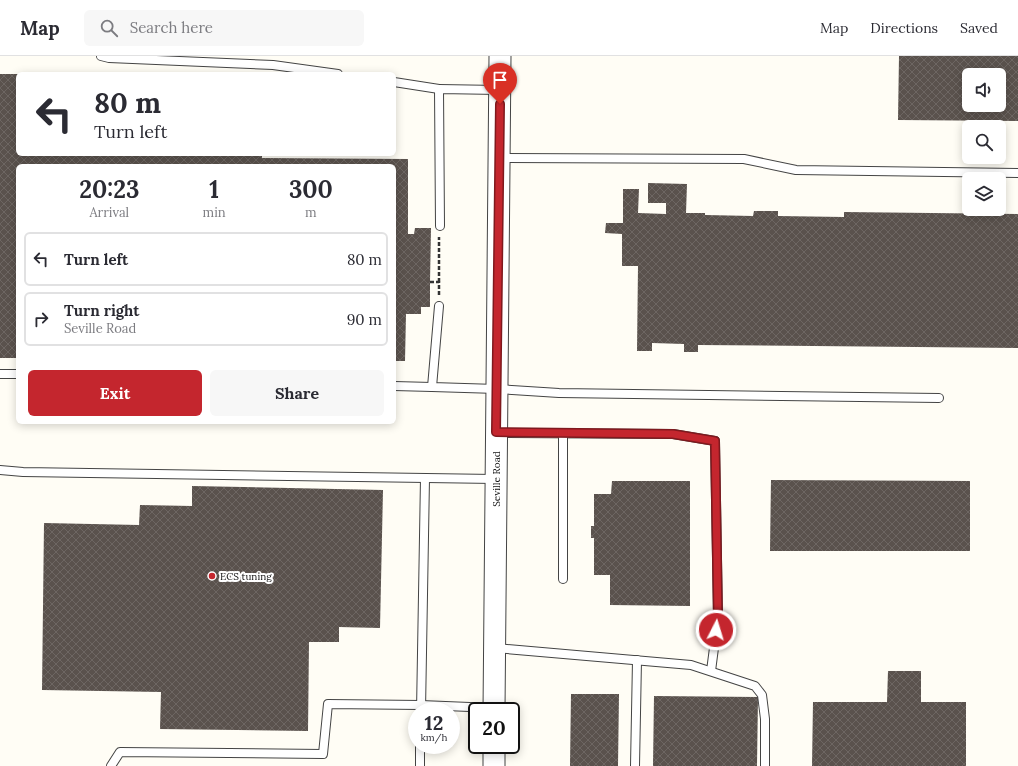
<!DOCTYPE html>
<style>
:root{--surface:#fff;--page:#f7f7f7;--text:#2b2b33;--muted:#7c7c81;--line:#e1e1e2;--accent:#c4262e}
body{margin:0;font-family:Lora,serif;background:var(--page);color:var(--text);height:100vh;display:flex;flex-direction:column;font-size:15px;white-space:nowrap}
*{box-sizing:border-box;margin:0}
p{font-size:13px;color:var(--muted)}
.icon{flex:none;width:22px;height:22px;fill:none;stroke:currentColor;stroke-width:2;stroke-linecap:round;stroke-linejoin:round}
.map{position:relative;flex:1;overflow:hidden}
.details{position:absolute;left:16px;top:108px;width:380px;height:260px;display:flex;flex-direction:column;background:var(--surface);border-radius:6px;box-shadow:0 2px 10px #0003}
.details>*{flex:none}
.guide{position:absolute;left:16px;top:16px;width:380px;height:84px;border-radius:6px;box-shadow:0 2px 10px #0003;background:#fff;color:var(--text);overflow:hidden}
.fabs{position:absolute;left:962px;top:12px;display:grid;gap:8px}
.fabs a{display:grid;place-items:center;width:44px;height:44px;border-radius:6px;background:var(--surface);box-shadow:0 2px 10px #0003;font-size:20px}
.speed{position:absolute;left:408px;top:646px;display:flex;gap:8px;font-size:20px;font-weight:700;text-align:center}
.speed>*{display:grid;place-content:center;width:52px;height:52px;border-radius:50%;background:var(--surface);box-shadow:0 2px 10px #0003;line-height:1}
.speed small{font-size:10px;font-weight:400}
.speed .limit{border:2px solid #111;border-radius:6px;background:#fff;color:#111}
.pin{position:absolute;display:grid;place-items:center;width:34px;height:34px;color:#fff;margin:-41px -17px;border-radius:50% 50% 50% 0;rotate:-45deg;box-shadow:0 0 4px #0007}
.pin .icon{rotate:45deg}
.me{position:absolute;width:44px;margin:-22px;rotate:5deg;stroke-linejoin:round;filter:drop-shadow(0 0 3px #0008)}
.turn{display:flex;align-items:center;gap:14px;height:84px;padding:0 12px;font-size:18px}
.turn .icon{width:52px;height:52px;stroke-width:2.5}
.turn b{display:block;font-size:28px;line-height:34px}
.eta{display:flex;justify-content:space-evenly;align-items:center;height:68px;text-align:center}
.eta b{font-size:24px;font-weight:700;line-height:28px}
.primary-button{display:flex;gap:8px;margin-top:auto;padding:8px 12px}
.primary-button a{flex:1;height:46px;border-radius:6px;background:var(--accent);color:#fff;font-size:16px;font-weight:700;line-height:46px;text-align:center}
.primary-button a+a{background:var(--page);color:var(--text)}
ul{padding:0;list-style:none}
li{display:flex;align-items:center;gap:12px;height:54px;margin:0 8px 6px;padding:0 4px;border:2px solid var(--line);border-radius:6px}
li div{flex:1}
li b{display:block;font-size:15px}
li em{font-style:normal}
header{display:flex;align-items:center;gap:24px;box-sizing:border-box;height:56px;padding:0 20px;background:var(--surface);border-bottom:1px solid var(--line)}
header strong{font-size:19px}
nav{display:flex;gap:22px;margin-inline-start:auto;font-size:14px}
.search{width:280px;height:36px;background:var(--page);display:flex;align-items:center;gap:10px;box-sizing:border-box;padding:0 14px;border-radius:6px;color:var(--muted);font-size:15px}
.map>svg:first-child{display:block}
</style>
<header>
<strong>Map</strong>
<div class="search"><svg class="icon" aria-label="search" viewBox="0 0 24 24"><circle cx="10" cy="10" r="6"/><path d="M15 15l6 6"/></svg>Search here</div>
<nav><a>Map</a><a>Directions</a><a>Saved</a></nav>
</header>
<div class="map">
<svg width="1018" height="710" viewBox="0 0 1018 710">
<defs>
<pattern id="building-cross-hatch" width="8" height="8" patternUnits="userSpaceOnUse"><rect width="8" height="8" fill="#5a524d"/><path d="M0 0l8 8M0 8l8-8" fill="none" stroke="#6d6662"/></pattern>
</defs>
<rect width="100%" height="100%" fill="#fffdf5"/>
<g fill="url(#building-cross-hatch)" fill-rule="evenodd">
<path d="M899,0H1018V65L898,64ZM969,19H999V49H969Z"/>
<polygon points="0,18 18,18 18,98 262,98 262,102 408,103 408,178 414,178 415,172 431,172 430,226 430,251 421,251 421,258 406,258 405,305 394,305 394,110 18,110 18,271 17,271 16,302 0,302"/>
<polygon points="648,127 687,128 686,157 705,157 705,159 753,160 754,155 778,155 778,160 844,161 844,156 1018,158 1018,292 698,289 698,296 684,296 684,288 652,287 652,295 637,295 638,210 622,210 622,178 605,177 606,167 623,167 623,133 639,133 638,157 666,158 666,147 648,147"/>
<polygon points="771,424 970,425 970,495 770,495"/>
<polygon points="612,425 690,425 690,550 610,549 610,519 594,519 594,482 591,482 591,470 594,470 594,438 611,438"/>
<polygon points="192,430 383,434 380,572 339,571 339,586 309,586 308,675 160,673 161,636 42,634 44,467 139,469 140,449 192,450"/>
<polygon points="888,615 921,615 921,646 966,646 966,710 812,710 813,646 887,646"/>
<polygon points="571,638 619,638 618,710 570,710"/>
<polygon points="654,640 758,641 757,710 653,710"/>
</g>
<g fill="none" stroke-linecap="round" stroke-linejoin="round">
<defs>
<g id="service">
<polyline points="101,0 109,2 273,9 338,18"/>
<polyline points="394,26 439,33"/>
<polyline points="500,102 744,103 796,114 1018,117"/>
<polyline points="440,170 439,33 499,34"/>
<polyline points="439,250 432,331 497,333 559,337 939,342"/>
<polyline points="0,318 18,318"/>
<polyline points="394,330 432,331"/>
<polyline points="498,377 673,378 715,385 718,561 711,615"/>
<polyline points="0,414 23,416 495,423"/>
<polyline points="563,523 563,377"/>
<polyline points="495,592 691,609 755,630 762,639 765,663 765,710"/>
<polyline points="421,655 425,422"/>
<polyline points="111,710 120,696 323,698 328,648 421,649 494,652"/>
<polyline points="420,710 420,689"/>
<polyline points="635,710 637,604"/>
</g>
<g id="tertiary">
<polyline points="494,655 500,0"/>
<polyline points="494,710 494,689"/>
</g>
</defs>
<use href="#service" stroke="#444" stroke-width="10"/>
<use href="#tertiary" stroke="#444" stroke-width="23"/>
<g stroke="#333" stroke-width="2.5" stroke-dasharray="4 2" stroke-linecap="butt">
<polyline points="430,226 439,226 439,239"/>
<polyline points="439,226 439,181"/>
</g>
<use href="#service" stroke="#fff" stroke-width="8"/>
<use href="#tertiary" stroke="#fff" stroke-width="21"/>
</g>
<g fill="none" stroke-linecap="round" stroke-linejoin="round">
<defs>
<polyline id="route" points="500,48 496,376 673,378 715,385 718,561 716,574"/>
</defs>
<use href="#route" stroke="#7f191e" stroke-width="10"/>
<use href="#route" stroke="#c4262e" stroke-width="7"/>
</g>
<circle fill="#c4262e" stroke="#fff" stroke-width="1.5" cx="212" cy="520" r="4"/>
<g text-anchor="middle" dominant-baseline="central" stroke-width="4" stroke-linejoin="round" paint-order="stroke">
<g font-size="10" fill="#111" stroke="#fff">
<text transform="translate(496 423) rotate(-90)">Seville Road</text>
</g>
<g font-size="10" fill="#111" stroke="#fff" text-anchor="start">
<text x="220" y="520">ECS tuning</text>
</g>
</g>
</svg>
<div class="fabs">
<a><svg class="icon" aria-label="sound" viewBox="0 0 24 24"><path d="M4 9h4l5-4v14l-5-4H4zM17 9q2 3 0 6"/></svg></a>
<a><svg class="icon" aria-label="search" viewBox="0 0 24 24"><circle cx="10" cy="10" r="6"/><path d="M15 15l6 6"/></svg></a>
<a><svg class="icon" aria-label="layers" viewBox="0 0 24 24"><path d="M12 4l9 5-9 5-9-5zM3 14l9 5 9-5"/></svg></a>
</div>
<div class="speed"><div>12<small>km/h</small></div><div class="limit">20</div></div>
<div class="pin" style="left:500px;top:48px;background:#d93025"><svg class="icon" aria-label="arrive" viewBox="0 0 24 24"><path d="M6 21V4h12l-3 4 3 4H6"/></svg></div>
<svg class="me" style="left:716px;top:574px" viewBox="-20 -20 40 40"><circle r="17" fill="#c4262e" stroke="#fff" stroke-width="3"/><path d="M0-11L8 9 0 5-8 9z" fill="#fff"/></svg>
<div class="guide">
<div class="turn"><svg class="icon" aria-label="left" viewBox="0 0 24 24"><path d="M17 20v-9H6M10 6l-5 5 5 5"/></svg><div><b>80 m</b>Turn left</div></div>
</div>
<section class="details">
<div class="eta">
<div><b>20:23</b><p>Arrival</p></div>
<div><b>1</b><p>min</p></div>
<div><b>300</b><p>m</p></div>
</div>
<ul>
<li><svg class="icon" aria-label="left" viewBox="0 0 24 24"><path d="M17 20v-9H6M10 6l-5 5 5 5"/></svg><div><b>Turn left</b></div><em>80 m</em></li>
<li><svg class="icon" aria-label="right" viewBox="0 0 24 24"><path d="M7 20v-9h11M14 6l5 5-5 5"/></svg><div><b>Turn right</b><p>Seville Road</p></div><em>90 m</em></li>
</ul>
<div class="primary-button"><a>Exit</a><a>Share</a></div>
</section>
</div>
